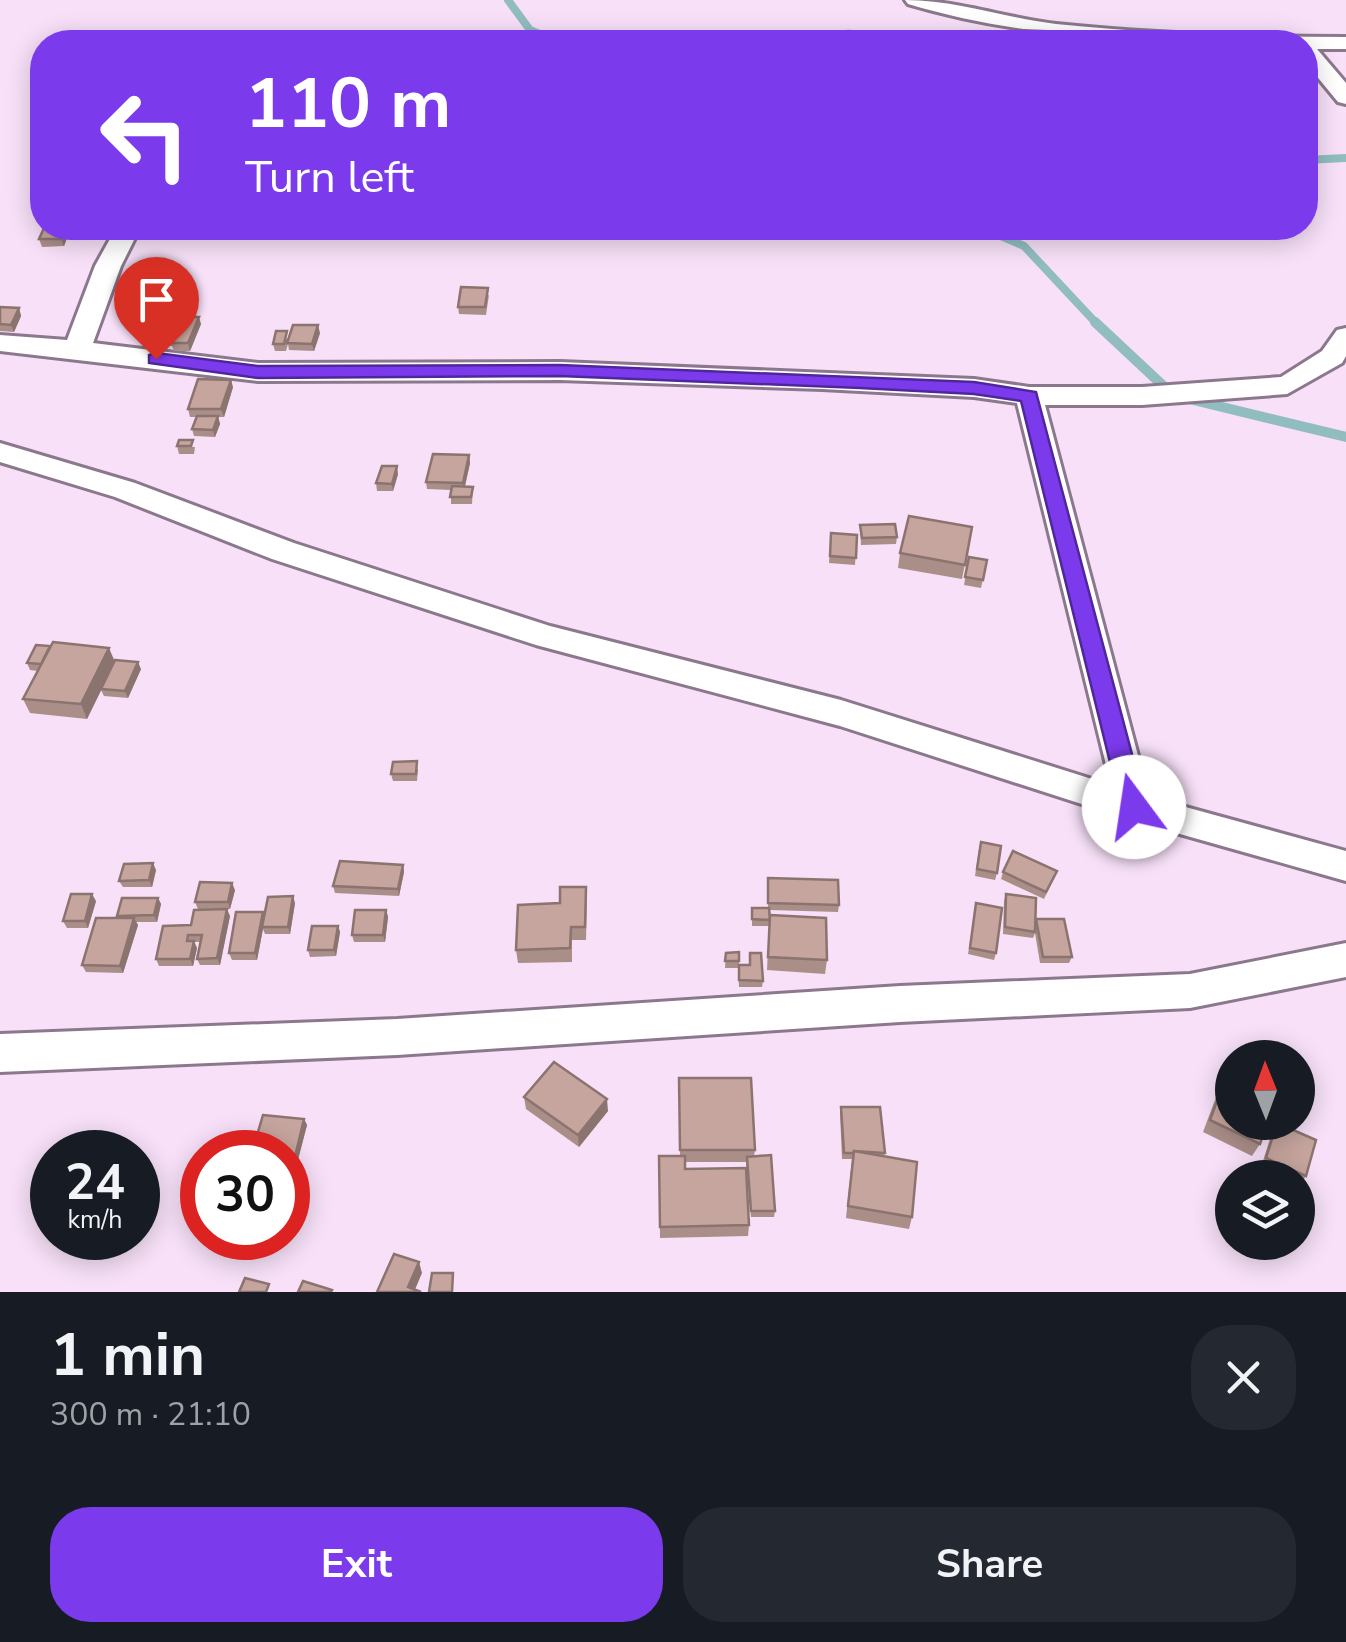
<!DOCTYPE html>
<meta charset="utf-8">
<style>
:root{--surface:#171b24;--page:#242831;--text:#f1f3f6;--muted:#9ea1a6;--accent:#7c3aed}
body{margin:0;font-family:"Nunito Sans",sans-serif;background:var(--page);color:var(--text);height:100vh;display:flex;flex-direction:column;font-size:38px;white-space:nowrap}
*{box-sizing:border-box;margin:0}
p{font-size:32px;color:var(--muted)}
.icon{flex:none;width:55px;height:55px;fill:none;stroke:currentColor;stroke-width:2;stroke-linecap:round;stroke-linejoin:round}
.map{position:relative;height:1292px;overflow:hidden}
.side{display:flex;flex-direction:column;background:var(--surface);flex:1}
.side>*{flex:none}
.banner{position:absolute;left:30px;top:30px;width:1288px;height:210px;border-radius:40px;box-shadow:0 5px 25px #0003;background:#7c3aed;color:#fff;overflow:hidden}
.needle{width:65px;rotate:359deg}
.tools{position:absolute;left:1215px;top:1040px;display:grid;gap:20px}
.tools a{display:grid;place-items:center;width:100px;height:100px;border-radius:50%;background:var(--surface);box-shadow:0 5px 25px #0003;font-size:50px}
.speed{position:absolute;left:30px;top:1130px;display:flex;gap:20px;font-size:50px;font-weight:700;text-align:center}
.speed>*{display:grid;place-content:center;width:130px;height:130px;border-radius:50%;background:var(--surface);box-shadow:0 5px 25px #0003;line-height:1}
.speed small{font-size:25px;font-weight:400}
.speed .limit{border:15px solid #d22;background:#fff;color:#111}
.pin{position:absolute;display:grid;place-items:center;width:85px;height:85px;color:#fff;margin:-102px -42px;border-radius:50% 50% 50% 0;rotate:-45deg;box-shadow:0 0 10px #0007}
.pin .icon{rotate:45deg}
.me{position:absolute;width:110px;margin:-55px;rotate:346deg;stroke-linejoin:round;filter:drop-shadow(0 0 8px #0008)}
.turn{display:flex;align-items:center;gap:35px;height:210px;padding:0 50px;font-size:45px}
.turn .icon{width:130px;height:130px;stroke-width:2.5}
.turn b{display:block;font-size:70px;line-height:85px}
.round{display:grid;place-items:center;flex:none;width:105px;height:105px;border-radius:40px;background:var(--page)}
.head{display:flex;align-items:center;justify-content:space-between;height:170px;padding:0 50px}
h1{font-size:60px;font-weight:700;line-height:75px}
.primary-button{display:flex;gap:20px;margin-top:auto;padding:20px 50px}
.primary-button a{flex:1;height:115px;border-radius:40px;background:var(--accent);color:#fff;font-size:40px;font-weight:700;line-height:115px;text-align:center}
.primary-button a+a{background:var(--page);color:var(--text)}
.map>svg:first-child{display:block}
</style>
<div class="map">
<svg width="1346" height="1292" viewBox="0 0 1346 1292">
<rect width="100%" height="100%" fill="#f7e0f8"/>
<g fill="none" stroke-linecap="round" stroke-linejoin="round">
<g stroke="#91bdc0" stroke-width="8">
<polyline points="508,0 530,30 559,42"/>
<polyline points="1305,160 1346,158"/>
<polyline points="982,228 1024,246 1097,324"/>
</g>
<polyline stroke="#91bdc0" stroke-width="10" points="1095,322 1173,395 1346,437"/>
<defs>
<g id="minor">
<path d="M905,0C956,0 1005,18 1056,24C1152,34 1251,37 1346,37V49H1317L1346,83V104L1338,102L1305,62V42C1169,42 1039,43 908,4Z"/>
<polygon points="116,228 140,228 121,266 93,343 258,363 560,362 974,379 1029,387 1142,387 1281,377 1322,351 1337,330 1346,328 1346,356 1342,363 1287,394 1142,405 1045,405 1149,797 1346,851 1346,881 1134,821 840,726 536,645 272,559 115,497 0,462 0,443 135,483 294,543 550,626 841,700 1111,785 1017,403 974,397 822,389 560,380 258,381 0,351 0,335 67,340 95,266"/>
<polygon points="1346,943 1346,977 1190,1008 900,1022 397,1055 0,1072 0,1034 397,1019 900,986 1190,974"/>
</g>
</defs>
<use href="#minor" stroke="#8c788d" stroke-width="6"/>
<use href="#minor" fill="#fff" fill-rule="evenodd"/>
</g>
<g fill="#aa8e88">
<polygon points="1016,30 1069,42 1014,42"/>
<polygon points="44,228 65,228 63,231 65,231 67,238 64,246 42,247 39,239"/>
<polygon points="66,228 89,228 85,234 69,234"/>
<polygon points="89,228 118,228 113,234 91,232"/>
<polygon points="489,295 486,315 459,314 458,307"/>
<polygon points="0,307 19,308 21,316 14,332 0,331"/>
<polygon points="166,315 194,315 193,317 201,324 190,351 174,351 172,346 143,346 140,338 167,317"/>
<polygon points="320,333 314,351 289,350 288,344 286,351 275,351 273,344 289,338"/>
<polygon points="233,387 224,417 218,417 220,424 215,437 194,436 192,429 197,417 190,417 188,409"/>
<polygon points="177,446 195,447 194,454 179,454"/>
<polygon points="469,455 470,463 465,486 473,487 472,504 451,504 451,490 427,489 426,482"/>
<polygon points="398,474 393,491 377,491 376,483"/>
<polygon points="860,525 897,537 896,544 861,545"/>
<polygon points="972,527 962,579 898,568 900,553"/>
<polygon points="831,533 857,535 855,565 829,563"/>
<polygon points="969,557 987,560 981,588 964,585"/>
<polygon points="114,661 141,669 128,698 104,696 101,690 87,719 30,713 23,699 38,671 30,670 27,663"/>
<polygon points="418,769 417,781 393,781 391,774"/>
<polygon points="979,849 997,873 995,880 975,876"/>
<polygon points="403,865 404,872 399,896 335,893 333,886"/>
<polygon points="156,870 152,887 123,887 119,881"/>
<polygon points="1057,871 1044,899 1001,879 1003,872"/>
<polygon points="768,885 839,905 838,912 769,910 770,915 827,960 825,974 767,970 769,926 752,926 752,908 768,908"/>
<polygon points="235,890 230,909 198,909 195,902"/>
<polygon points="1006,894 1036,920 1072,957 1069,963 1040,963 1035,933 1033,938 1003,934 1004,901"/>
<polygon points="158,898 161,904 157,922 136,922 138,925 123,973 86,972 82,965 118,918 117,916"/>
<polygon points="587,900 586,940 572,940 572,962 518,963 516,950 560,903"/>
<polygon points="96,901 88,928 67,928 63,921"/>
<polygon points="295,903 290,934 265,934 263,929 257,960 232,960 229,953 264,917"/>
<polygon points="976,903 996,953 994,960 968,954"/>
<polygon points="386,910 388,917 385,942 354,942 352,935"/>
<polygon points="230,916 220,965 200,965 197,959 200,942 194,942 197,948 193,966 159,966 156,959 191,925"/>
<polygon points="338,926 340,932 336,956 310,957 308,950"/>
<polygon points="739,952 739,965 763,981 762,987 739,987 738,968 725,968 726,953"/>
<polygon points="1226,1077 1260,1144 1252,1156 1203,1132 1219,1089"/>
<polygon points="679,1078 755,1150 754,1156 775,1211 774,1217 751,1217 746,1162 685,1162 685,1169 749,1225 748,1236 660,1238 659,1156 680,1156"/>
<polygon points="524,1097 608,1111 579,1147 526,1109"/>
<polygon points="841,1107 885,1153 884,1156 912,1217 909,1229 846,1218 852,1159 842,1159 840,1113"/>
<polygon points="304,1119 307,1125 295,1171 288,1170 288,1152"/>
<polygon points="1277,1123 1306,1176 1302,1182 1298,1180 1298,1178 1293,1178 1262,1164 1273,1129"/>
<polygon points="90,1238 127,1238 124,1245"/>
</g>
<g fill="#8b746f">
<polygon points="65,231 67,238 64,246 61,239"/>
<polygon points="19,308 21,316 14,332 11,325"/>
<polygon points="178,317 180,325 172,343 170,338"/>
<polygon points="199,317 201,324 190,351 188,343"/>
<polygon points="318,325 320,333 314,351 312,344"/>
<polygon points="231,380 233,387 224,417 221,409"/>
<polygon points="218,416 220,424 215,437 213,430"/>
<polygon points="469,455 470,463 464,490 463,483"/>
<polygon points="397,466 398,474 393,491 392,484"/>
<polygon points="109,648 115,662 87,719 81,704"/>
<polygon points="138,662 141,669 128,698 125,691"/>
<polygon points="153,863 156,870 152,887 149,880"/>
<polygon points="403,865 404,872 399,896 398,889"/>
<polygon points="232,883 235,890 230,909 228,902"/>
<polygon points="92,894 96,901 88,928 85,921"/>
<polygon points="293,896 295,903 290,934 288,927"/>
<polygon points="158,898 161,904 157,922 154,915"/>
<polygon points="227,909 230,916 220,965 217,958"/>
<polygon points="386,910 388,917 385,942 383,935"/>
<polygon points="263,912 265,918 257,960 255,953"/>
<polygon points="134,918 138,925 123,973 120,966"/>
<polygon points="338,926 340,932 336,956 334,950"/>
<polygon points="194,941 197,948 193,966 190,959"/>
<polygon points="607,1099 608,1111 579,1147 578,1135"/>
<polygon points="304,1119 307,1125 295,1171 293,1165"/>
<polygon points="141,1192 144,1197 138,1213 138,1199"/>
<polygon points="419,1262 422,1273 414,1292 408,1287"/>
</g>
<g fill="#c6a59e" stroke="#8b746f" stroke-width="2.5">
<polygon points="1016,30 1066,32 1069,42 1034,41 1035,42 1022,42"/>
<polygon points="850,31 856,41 832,42 827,32"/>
<polygon points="44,228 59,228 57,231 65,231 61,239 39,239"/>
<polygon points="461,287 488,288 485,307 458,307"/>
<polygon points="0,307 19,308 11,325 0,324"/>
<polygon points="169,308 192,308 190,315 166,315"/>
<polygon points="148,317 178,317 170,338 140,338"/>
<polygon points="184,317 199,317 188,343 171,343"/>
<polygon points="293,325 318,325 312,344 287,343"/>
<polygon points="276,331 287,331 284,344 273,344"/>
<polygon points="198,379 231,380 221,409 188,409"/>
<polygon points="197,416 218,416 213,430 192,429"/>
<polygon points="179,440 193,440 191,446 177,446"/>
<polygon points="433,454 469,455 463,483 426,482"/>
<polygon points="382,466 397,466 392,484 376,483"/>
<polygon points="452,486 473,487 471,497 450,497"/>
<polygon points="909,516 972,527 965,565 900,553"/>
<polygon points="895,524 897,537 862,538 860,525"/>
<polygon points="831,533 857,535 856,558 830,556"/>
<polygon points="969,557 987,560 983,580 965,577"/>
<polygon points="53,642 109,648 81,704 23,699"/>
<polygon points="36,645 50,646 41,664 27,663"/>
<polygon points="115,660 138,662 125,691 101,689"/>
<polygon points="417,761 416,774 391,774 393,762"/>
<polygon points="981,842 1001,846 997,873 977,869"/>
<polygon points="1013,851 1057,871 1046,892 1003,872"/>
<polygon points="340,861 403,865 398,889 333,886"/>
<polygon points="153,863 149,880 119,881 124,864"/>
<polygon points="768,878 838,880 839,905 768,903"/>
<polygon points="200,882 232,883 228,902 195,902"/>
<polygon points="560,887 586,887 585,927 571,927 570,948 516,950 518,905 560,903"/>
<polygon points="71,894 92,894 85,921 63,921"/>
<polygon points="1006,894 1036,898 1035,932 1005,927"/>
<polygon points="293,896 288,927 262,927 268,897"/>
<polygon points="122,898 158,898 154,915 117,916"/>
<polygon points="976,903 1002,908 996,953 970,948"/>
<polygon points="752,908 769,908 770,920 752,919"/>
<polygon points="227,909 217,958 197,959 202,935 188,935 187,941 194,941 190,959 156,959 163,926 191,925 194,910"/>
<polygon points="355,910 386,910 383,935 352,935"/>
<polygon points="236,912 263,912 255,953 229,953"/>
<polygon points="770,915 826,918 827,960 768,957"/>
<polygon points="96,918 134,918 120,966 82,965"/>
<polygon points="1036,919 1064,919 1072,957 1043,957"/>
<polygon points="312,926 338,926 334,950 308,950"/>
<polygon points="739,952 739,961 725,961 726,953"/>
<polygon points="750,953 761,953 763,981 739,980 739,965 750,965"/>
<polygon points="554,1062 607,1099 578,1135 524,1097"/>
<polygon points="1226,1077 1232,1080 1232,1122 1268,1122 1260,1144 1210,1120"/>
<polygon points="679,1078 751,1078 755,1150 680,1150"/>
<polygon points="841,1107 880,1107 885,1153 854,1151 854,1153 844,1153"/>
<polygon points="263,1115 304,1119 293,1165 288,1165 288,1152 252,1152"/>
<polygon points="1277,1123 1316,1140 1306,1176 1266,1158"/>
<polygon points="854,1151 917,1162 912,1217 848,1206"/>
<polygon points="771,1155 775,1211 751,1211 747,1157"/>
<polygon points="659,1156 685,1156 685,1169 746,1168 749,1225 660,1227"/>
<polygon points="394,1254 419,1262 408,1287 421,1292 377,1292"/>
<polygon points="432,1273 453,1273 452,1292 429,1292"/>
<polygon points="245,1278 269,1284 266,1292 239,1292"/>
<polygon points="303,1281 332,1290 331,1292 298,1292"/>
</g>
<polygon fill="#7c3aed" stroke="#51269a" stroke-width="2.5" points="156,353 258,366 560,365 974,382 1036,392 1146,807 1143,814 1125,814 1121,807 1021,401 974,394 860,388 560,376 258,378 149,363 149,355"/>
</svg>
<div class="tools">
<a><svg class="needle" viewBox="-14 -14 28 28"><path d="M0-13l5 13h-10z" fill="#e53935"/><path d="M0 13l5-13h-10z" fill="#9ea1a6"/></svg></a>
<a><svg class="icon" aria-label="layers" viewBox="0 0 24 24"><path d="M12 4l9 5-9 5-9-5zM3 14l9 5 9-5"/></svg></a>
</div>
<div class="speed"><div>24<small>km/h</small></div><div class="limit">30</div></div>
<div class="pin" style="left:156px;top:359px;background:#d93025"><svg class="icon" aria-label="arrive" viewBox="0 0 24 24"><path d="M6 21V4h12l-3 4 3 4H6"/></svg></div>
<svg class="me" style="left:1134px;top:807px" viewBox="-20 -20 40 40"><circle r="19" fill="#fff"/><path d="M0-13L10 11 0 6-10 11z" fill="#7c3aed"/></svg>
<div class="banner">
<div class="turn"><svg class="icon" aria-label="left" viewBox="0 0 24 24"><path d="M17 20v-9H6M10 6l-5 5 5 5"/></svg><div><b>110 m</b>Turn left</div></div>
</div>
</div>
<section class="side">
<div class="head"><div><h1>1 min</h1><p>300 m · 21:10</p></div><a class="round"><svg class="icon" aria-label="close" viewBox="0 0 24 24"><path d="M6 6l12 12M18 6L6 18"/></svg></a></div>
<div class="primary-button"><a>Exit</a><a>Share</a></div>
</section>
